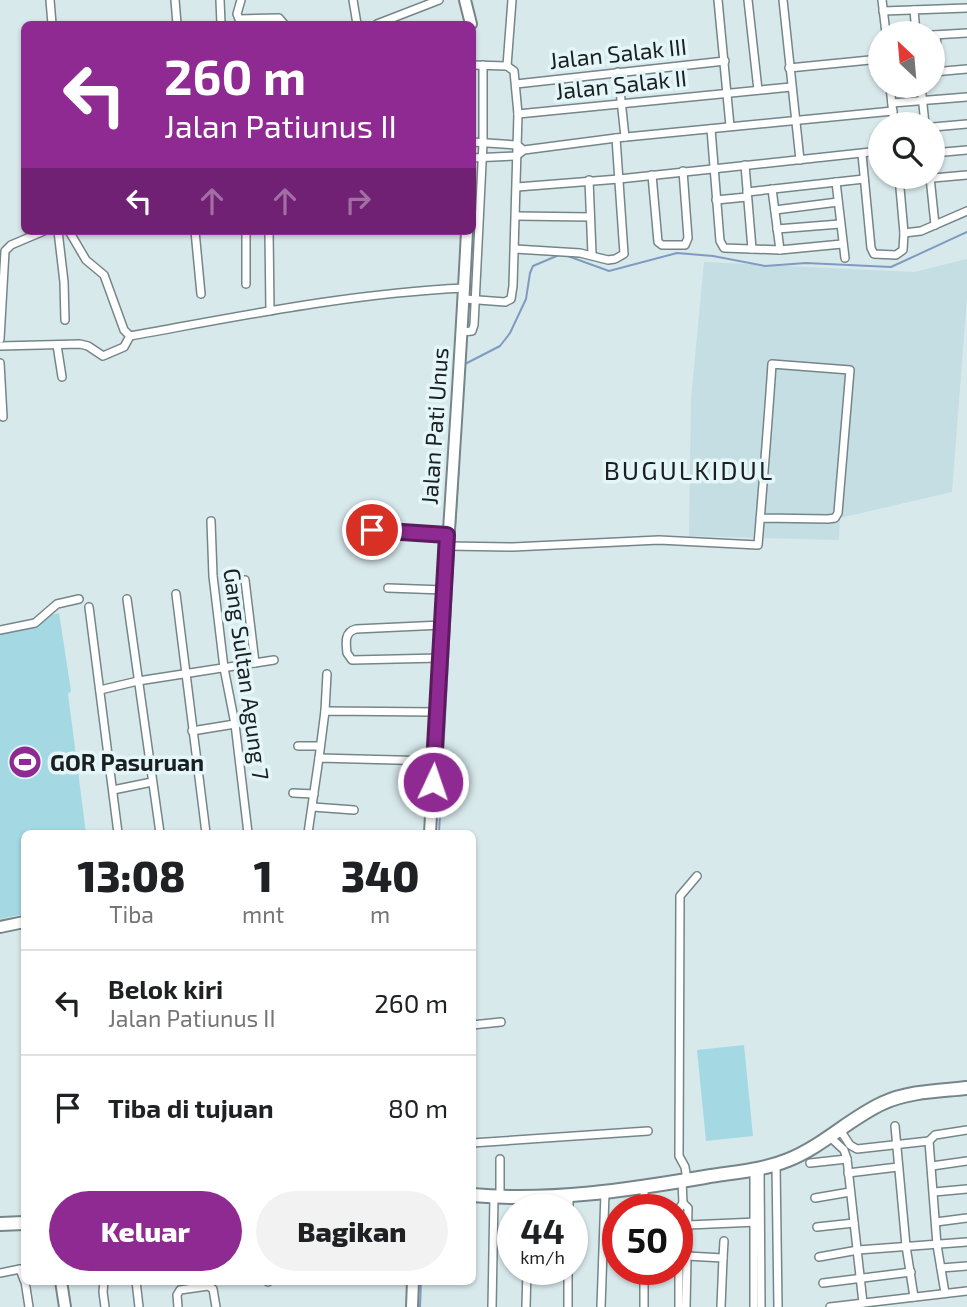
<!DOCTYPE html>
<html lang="id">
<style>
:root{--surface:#fff;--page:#f2f2f2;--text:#202124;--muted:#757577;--line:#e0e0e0;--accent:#8e2a91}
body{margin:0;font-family:"Exo 2",sans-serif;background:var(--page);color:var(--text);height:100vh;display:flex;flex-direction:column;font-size:26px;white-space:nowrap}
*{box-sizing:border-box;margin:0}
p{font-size:23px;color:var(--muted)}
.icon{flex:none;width:38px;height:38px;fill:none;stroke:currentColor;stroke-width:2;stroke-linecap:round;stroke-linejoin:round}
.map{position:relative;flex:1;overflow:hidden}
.side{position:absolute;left:21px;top:830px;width:455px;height:455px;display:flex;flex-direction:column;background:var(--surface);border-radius:10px;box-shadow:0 2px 5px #0004}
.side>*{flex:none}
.guide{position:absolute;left:21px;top:21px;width:455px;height:214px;border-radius:10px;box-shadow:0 2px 5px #0004;background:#8e2a91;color:#fff;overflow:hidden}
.needle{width:46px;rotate:334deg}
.tools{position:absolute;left:868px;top:21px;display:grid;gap:14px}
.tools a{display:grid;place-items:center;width:77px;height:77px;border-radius:50%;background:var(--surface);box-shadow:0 2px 5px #0004;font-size:35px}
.speed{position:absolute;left:497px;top:1194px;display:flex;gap:14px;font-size:35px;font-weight:700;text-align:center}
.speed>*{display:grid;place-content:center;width:91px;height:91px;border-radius:50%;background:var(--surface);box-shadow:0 2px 5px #0004;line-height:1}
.speed small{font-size:18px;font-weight:400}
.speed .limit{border:10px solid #d22;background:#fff;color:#111}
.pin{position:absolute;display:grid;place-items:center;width:60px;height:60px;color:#fff;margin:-30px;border:4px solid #fff;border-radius:50%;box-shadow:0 2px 7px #0007}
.me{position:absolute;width:77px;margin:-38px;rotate:3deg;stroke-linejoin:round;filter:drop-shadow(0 0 5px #0008)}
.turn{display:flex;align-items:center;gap:24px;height:147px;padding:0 28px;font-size:32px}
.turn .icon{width:91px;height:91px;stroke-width:2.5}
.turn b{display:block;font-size:49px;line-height:60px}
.lanes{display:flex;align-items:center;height:66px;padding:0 28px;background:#0003;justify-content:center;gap:35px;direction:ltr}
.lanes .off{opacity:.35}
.eta{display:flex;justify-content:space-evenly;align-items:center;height:119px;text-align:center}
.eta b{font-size:42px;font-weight:800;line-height:49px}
.button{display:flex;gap:14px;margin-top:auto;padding:14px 28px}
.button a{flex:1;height:80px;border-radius:42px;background:var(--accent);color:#fff;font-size:28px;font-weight:800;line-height:80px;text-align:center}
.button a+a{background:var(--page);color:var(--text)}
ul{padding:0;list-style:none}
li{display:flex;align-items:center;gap:21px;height:105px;padding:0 28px;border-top:2px solid var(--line)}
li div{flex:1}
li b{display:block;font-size:26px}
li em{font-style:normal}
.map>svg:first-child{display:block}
</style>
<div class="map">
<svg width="967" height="1307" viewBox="0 0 967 1307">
<rect width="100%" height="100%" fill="#d8e9ec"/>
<polygon fill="#c4dee3" points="967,259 967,297 952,492 840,518 839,540 689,536 691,399 704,262 914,272"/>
<g fill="#a4d9e4">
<polygon points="59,613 71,691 68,694 86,833 24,833 24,914 0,919 0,628"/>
<polygon points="744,1045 753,1136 706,1141 697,1050"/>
</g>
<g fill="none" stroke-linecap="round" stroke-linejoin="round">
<g stroke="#809bc2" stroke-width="2">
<polyline points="565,255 609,271 677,253 713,256 765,266 806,263 891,267 967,232"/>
<polyline points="465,364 500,346 510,333 526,299 530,273 533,266 559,255"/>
<polyline points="454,542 459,464"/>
<polyline points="439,833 454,547"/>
<polyline points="420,1307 421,1281"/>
</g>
<defs>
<g id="street">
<polyline points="50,0 52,24"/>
<polyline points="175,0 177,24"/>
<polyline points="220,0 221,24"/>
<polyline points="241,0 237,14 239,19 279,18 284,24"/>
<polyline points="353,0 357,24"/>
<polyline points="718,0 730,126"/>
<polyline points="748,0 758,90"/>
<polyline points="783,0 800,160"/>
<polyline points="882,0 886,33"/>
<polyline points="914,10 916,33"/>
<polyline points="883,11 967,8"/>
<polyline points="377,24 439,0"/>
<polyline points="933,35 967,33"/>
<polyline points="936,35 939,71"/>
<polyline points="507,66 512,0"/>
<polyline points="789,68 880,59"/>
<polyline points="618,72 625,137"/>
<polyline points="933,72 967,69"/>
<polyline points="516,84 725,61"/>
<polyline points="890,86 894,124"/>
<polyline points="921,86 925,124"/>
<polyline points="892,103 967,97"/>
<polyline points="518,114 791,87"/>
<polyline points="933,127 967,124"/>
<polyline points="711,129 720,241 724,248 780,250 842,244"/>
<polyline points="472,142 517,145 521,148"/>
<polyline points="933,153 967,150"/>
<polyline points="862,154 871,248 874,254 896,255 903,250 904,233 899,177"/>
<polyline points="472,158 516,156 524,150 616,138 893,111"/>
<polyline points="745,165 752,249"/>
<polyline points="652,175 658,242 662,245 685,245 688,238 683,171"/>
<polyline points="930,177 935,225"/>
<polyline points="589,180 592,254"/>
<polyline points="899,181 967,175"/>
<polyline points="836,182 845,258"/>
<polyline points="517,187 619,179 880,151"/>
<polyline points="772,189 780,250"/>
<polyline points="747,192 864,179"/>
<polyline points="716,200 747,197"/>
<polyline points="775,210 838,202"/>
<polyline points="516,216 590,217"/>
<polyline points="777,229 840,224"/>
<polyline points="58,231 64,282 65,320"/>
<polyline points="69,231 86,260 104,275 124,330 130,336"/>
<polyline points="195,231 201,294"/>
<polyline points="246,231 246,284"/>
<polyline points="269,231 270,311"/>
<polyline points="904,233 921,231 967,211"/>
<polyline points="515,249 580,253 608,260 615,259 624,254 616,138"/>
<polyline points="465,299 505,302 511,299 513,286 518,114 514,71 507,66 472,65"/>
<polyline points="462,332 472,331 474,325 483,143 483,65"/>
<path d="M130,336C241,316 352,293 465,288"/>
<polyline points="0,339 5,251 11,245 44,231"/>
<polyline points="57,345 62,377"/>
<polyline points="0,346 80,344 88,346 103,356 124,347 130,336"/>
<polyline points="0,363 3,417"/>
<polyline points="211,521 213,576 224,668 235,724 248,833"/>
<polyline points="348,536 369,540 372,530 385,532 385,530 402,533 447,535"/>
<path d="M447,546L513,547L659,540L758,545C763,485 768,424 772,364L850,370L838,513L835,518L828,519L760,518"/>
<polyline points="245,580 255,663"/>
<polyline points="388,588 444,590"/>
<polyline points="176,594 206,833"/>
<polyline points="127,599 160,833"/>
<polyline points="89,607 118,833"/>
<polyline points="0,630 35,623 57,604 79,599"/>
<path d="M440,658L352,660L347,653C346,643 344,632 356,629L442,625"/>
<polyline points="100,690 138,681 274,660"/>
<polyline points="325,711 327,674"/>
<polyline points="192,731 235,724"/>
<polyline points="298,746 320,746"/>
<polyline points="319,758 325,711 437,712"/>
<polyline points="113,790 152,782"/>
<polyline points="293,793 314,794"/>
<polyline points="313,807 354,810"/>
<polyline points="308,833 319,758 434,761"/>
<polyline points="472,1025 501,1022"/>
<polyline points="895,1126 906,1246 914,1297"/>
<polyline points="840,1130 850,1145 857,1149 929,1141"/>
<polyline points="830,1137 844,1150 847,1159 863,1303"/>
<polyline points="472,1143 648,1131"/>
<polyline points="810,1163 847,1159"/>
<polyline points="776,1164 778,1307"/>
<polyline points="932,1166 967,1161"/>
<polyline points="760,1169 761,1307"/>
<polyline points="754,1171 754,1307"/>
<polyline points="848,1173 898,1167"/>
<polyline points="687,1180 685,1167 679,1156 680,896 697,876"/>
<polyline points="682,1181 683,1203"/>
<polyline points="644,1189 644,1209"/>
<polyline points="934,1192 967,1189"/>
<polyline points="500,1196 500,1159"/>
<polyline points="815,1198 850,1192"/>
<polyline points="569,1209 569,1195"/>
<polyline points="936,1222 967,1218"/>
<polyline points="688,1225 757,1222"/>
<polyline points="817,1227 854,1223"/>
<polyline points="687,1256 723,1258 721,1307"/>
<polyline points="819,1257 858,1250 967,1242"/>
<polyline points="723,1258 724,1241"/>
<polyline points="941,1268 967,1266"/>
<polyline points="644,1269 644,1307"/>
<polyline points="0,1273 20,1269 24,1280"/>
<polyline points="25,1281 29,1307"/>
<polyline points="104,1281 103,1292 105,1307"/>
<polyline points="136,1281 139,1307"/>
<polyline points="268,1282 268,1281"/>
<polyline points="823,1283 911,1272"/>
<polyline points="945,1293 937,1245 929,1141 935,1135 967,1130"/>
<polyline points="178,1307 177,1295 180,1290 208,1286 213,1289 216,1307"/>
<polyline points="492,1307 494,1197"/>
<polyline points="526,1307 527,1269"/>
<polyline points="568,1307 568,1269"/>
<polyline points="601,1307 605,1193"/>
<polyline points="679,1307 679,1209 683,1203 688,1208 686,1307"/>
<polyline points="830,1307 967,1291"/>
</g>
<g id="secondary">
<polyline points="465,0 471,24"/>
<path d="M430,833C441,632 457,432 467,231"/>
<polyline points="0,927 24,922"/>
<polyline points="61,1281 65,1307"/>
<polyline points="412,1307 413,1281"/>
</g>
<g id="highway">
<path d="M472,1195C551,1202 628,1190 705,1177C733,1172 761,1171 788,1160C823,1146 850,1118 883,1103C909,1091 940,1091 967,1088"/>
<polyline points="0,1224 24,1223"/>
</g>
</defs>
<use href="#street" stroke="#768588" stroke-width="10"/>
<use href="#secondary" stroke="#768588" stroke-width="14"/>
<use href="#highway" stroke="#768588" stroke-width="16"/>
<use href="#street" stroke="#fff" stroke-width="7"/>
<use href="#secondary" stroke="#fff" stroke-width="10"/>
<use href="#highway" stroke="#fff" stroke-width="12"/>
</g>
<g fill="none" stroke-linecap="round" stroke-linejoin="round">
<defs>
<polyline id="route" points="372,530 447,535 433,782"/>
</defs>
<use href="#route" stroke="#5c1b5e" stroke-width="18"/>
<use href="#route" stroke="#8e2a91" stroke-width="12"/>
</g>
<defs>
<symbol id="stadium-disc" viewBox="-11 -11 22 22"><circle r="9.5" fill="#8e2a91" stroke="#e5f6f9"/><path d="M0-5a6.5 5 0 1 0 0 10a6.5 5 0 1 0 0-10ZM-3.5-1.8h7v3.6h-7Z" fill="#fff"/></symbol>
</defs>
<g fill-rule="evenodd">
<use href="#stadium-disc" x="6" y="743" width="38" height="38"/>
</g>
<g text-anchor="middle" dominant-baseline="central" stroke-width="7" stroke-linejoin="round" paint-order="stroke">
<g font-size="23" fill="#1a2021" stroke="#e5f6f9">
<text transform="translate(618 53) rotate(-6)">Jalan Salak III</text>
<text transform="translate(621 84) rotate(-6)">Jalan Salak II</text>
<text transform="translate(434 426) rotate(-86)">Jalan Pati Unus</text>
<text transform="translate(247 674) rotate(82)">Gang Sultan Agung 7</text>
</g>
<g font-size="23" font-weight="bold" fill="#1a2021" stroke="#e5f6f9" text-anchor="start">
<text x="50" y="762">GOR Pasuruan</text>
</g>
<g font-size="26" letter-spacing="2" fill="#1a2021" stroke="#e5f6f9">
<text x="689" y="469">BUGULKIDUL</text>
</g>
</g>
</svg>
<div class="tools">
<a><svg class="needle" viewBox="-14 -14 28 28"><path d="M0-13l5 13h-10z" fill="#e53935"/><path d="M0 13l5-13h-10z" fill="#757577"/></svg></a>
<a><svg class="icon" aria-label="search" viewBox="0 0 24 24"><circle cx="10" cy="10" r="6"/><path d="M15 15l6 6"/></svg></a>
</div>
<div class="speed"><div>44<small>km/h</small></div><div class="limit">50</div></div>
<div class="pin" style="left:372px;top:530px;background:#d93025"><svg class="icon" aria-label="arrive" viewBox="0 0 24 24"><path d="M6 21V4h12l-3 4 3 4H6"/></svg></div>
<svg class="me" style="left:433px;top:782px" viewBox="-20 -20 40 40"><circle r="17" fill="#8e2a91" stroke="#fff" stroke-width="3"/><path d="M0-11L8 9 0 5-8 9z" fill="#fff"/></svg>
<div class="guide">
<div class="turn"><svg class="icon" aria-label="left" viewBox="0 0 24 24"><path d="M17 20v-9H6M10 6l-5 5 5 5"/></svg><div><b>260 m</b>Jalan Patiunus II</div></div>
<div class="lanes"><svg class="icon" aria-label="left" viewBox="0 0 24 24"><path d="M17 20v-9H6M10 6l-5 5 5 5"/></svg><svg class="icon off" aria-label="ahead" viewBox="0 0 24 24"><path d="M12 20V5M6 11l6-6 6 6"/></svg><svg class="icon off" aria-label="ahead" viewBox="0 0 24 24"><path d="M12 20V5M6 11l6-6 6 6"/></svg><svg class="icon off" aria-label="right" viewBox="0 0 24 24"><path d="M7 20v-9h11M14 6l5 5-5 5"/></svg></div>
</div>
<section class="side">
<div class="eta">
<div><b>13:08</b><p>Tiba</p></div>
<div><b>1</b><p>mnt</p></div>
<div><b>340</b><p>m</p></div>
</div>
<ul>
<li><svg class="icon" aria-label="left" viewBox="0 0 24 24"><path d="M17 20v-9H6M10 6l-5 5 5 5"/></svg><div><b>Belok kiri</b><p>Jalan Patiunus II</p></div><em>260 m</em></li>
<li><svg class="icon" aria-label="arrive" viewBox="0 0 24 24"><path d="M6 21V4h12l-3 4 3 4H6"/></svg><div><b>Tiba di tujuan</b></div><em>80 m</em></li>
</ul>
<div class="button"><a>Keluar</a><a>Bagikan</a></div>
</section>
</div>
